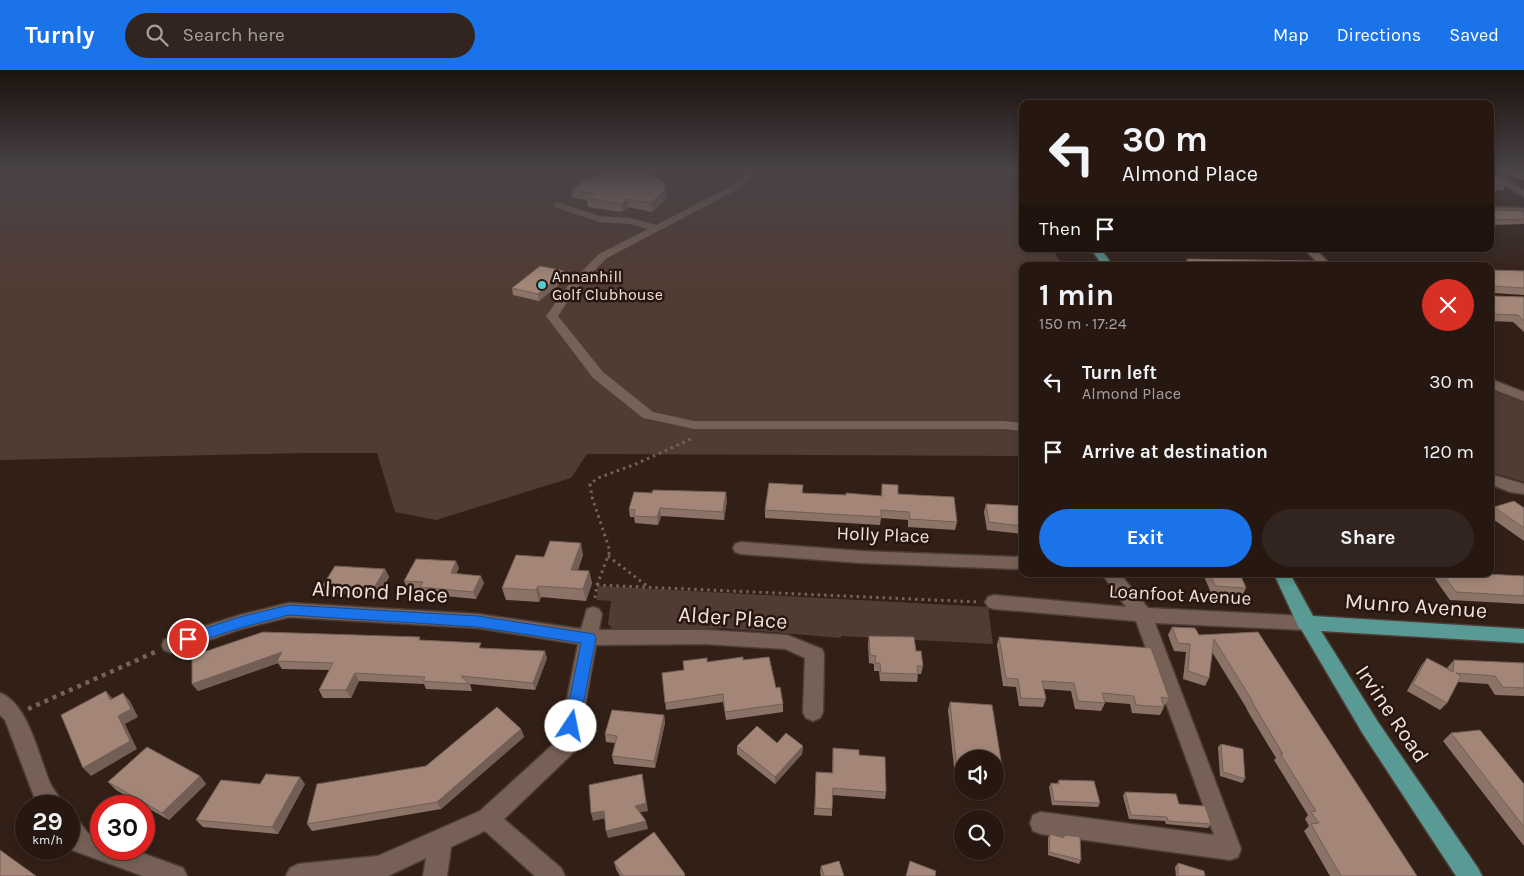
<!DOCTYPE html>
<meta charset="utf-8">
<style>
:root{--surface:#261811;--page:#32251f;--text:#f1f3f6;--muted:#a4a09f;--line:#423731;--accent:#1a73e8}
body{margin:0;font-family:Karla,sans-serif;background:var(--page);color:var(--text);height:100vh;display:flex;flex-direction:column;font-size:19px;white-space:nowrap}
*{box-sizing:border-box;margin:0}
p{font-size:16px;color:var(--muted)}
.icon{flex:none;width:28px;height:28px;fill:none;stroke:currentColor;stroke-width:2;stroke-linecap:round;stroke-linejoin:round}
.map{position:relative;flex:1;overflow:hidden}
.side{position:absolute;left:1019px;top:192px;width:475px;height:315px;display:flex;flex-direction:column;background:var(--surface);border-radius:10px;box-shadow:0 2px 8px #0003,0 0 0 1px var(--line)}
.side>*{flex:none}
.guide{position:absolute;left:1019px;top:30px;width:475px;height:152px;border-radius:10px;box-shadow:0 2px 8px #0003,0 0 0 1px var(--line);background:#261811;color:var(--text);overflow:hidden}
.controls{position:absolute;left:954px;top:680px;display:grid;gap:10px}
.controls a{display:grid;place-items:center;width:50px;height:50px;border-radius:50%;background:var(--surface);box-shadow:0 2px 8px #0003,0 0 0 1px var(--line);font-size:25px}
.speed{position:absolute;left:15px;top:725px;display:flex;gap:10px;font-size:25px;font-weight:700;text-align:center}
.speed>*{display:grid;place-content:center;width:65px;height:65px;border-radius:50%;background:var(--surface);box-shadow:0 2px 8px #0003,0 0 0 1px var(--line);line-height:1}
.speed small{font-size:12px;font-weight:400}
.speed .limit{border:8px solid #d22;background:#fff;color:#111}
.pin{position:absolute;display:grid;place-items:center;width:42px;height:42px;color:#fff;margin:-21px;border:2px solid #fff;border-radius:50%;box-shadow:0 1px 5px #0007}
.me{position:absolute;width:55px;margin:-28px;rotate:11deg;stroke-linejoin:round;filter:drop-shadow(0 0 4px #0008)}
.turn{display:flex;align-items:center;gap:18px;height:105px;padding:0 20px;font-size:22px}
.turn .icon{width:65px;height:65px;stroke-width:2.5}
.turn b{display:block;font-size:35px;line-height:42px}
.then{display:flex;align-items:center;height:48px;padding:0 20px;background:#0003;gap:10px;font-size:19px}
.round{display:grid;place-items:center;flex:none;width:52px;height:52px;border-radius:26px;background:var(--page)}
.head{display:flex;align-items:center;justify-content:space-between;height:85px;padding:0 20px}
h1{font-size:30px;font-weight:700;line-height:38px}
.button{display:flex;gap:10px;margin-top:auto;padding:10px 20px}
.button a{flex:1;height:58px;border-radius:30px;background:var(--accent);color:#fff;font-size:20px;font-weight:700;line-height:58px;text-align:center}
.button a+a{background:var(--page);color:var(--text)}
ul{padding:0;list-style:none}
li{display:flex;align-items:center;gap:15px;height:70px;padding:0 20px}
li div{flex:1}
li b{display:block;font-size:19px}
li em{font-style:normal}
header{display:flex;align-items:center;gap:30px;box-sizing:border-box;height:70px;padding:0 25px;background:var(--accent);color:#fff}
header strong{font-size:24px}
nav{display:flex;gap:28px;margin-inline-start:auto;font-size:18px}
.search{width:350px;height:45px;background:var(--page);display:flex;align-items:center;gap:12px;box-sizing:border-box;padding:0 18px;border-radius:28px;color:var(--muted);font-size:19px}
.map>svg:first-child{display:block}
</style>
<header>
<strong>Turnly</strong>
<div class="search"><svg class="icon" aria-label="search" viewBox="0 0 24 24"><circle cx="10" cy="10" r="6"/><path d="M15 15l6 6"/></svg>Search here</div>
<nav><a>Map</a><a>Directions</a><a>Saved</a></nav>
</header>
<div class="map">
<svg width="1524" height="806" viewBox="0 0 1524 806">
<rect width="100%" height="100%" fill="#322017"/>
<g fill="#503c33">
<polygon points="0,101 1007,101 1022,128 1022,179 1052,179 1063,196 1022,196 1022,386 587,384 571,408 436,450 395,442 377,383 304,383 0,390"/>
<polygon points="1490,316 1524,330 1524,412 1490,402"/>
<polygon points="598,516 988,537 993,574 841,566 841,568 722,558 617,564 608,554 611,531 597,530"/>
</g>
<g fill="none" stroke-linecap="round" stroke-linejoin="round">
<defs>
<g id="minor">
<polygon points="748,101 757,101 735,121 607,188 577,218 558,246 603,302 653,342 694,351 1003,351 1022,353 1022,361 1003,359 694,359 648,349 643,348 593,308 546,246 569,214 599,184 648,159 630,154 599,152 554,137 554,133 560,133 600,146 631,148 656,155 729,117"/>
<polygon points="1490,102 1495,102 1524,120 1524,127 1490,107"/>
<polygon points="1490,137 1524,138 1524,144 1490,143"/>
<polygon points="1304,179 1315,179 1332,196 1321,196"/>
<polygon points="1490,309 1524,322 1524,331 1490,318"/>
<polygon points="1490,404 1524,414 1524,424 1510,422 1490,414"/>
<polygon points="741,472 861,481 1016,487 1022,485 1022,497 1016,499 861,493 741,484 735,482 733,478 735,474"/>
<polygon points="1102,504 1120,504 1148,538 1305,546 1311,548 1314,553 1311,558 1305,560 1155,553 1241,779 1238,787 1230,790 1041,764 1033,761 1030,753 1033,745 1041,742 1214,765 1136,551 994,539 988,537 985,532 988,527 994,525 1126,537"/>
<polygon points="289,533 478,544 581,559 587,539 593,537 599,539 602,544 599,560 705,560 787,565 822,579 824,584 823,642 820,648 813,651 806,648 803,642 805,588 785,579 705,574 596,575 578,674 575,681 504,749 561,798 565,806 535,806 485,761 451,777 447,806 423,806 426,788 388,806 286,806 290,798 298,794 378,786 480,741 559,669 578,574 478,558 289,547 241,559 171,583 164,580 162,575 164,570 171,567 240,545"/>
<path d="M0,623C28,633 39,687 50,713C54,721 61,728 64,736H40L35,729L5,650L0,645Z"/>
<polygon points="69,746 77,749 88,763 101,768 101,779 131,779 183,798 187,806 143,806 72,780 69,775"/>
</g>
<g id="major">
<polygon points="1091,179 1101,179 1113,196 1103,196"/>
<polygon points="1274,504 1290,504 1313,546 1524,559 1524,573 1321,561 1378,652 1478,798 1482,806 1456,806 1363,664 1301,559 1299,558"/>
</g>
</defs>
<use href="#minor" stroke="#4c3d37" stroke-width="3"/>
<use href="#major" stroke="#4c3d37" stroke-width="3"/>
<g stroke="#74635c" stroke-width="3" stroke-dasharray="2.5 4" stroke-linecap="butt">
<polyline points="608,486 647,516"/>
<polyline points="597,515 610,481 592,427 590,414 598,408 636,394 693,368"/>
<polyline points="595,528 597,515 979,532"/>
</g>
<polyline stroke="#74635c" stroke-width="4.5" stroke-dasharray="4 5" stroke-linecap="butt" points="28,639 155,582"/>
<use href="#minor" fill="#776156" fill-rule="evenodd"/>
<use href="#major" fill="#599b94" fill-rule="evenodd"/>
</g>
<g fill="#8c7367">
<polygon points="1492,101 1524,101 1524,110"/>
<polygon points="1490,104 1506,115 1503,120 1490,120"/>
<polygon points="665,114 666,122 665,130 652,142 628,137 622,142 588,137 587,130 573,128 571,120"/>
<polygon points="1490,131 1491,138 1493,140 1524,141 1524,154 1490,155"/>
<polygon points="1125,179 1146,179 1145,182 1127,182"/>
<polygon points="1187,189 1312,196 1184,196"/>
<polygon points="1490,200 1524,201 1524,225 1493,223 1492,224 1494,226 1524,227 1524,262 1513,252 1490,251"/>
<polygon points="567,208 539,231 513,225 512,218"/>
<polygon points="882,414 898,424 957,452 955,460 908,457 908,450 881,448 880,455 765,448 765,440 803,415 803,423 846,425 881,426"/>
<polygon points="727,430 724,450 661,446 658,455 635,453 634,447 630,447 629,439"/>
<polygon points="986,434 1022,436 1022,464 987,460 984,442"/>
<polygon points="1494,437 1524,438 1524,471 1490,447 1490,442"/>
<polygon points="583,485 578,500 589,501 592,513 586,531 541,527 539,532 506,530 502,518 544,487"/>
<polygon points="459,498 456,504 484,513 476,529 423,524 421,519 407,518 404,511"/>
<polygon points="385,499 389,507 378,526 327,523 323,515"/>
<polygon points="1153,504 1171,504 1169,508 1154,507"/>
<polygon points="1203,504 1240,504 1246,518 1242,526 1211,523"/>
<polygon points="1439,504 1485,504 1524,506 1524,534 1450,530 1435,509"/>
<polygon points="1172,557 1199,565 1258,562 1417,806 1330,806 1304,761 1309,756 1305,749 1308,745 1274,690 1276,688 1247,640 1247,639 1212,582 1209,608 1205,616 1183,609 1186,582 1174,581 1168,565"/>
<polygon points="869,566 916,581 923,596 921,604 918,604 917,612 880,611 879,601 874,601 874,594 869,593 868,574"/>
<polygon points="999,567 1169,628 1165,635 1164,635 1164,637 1160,645 1132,643 1130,634 1105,632 1105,633 1101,641 1075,639 1071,621 1044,619 1046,629 1043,637 1019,636 1016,617 1003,616 997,575"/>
<polygon points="422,570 483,578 547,588 535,620 470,614 472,621 426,619 424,614 359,611 351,628 323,628 319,620 329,600 282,599 278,593 198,621 192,614 192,586"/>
<polygon points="1427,588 1447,598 1454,590 1524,593 1524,626 1495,625 1488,614 1458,612 1447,633 1440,640 1407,621 1421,596"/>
<polygon points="743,590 776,618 783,634 783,642 726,650 723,632 666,640 662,603 684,600 707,592"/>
<polygon points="950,632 992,635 1003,703 1000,710 995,710 995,689 962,689 962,708 955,707 948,640"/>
<polygon points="664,645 665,653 655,698 614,694 612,686 615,673 606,672 605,664"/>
<polygon points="521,659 524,667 441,739 312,761 307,754 426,696"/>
<polygon points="1451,663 1524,714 1524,776 1443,671"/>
<polygon points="777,673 803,676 802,684 775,714 737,684 737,676"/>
<polygon points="1221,674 1245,709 1242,713 1220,706 1218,677"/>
<polygon points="833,678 859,685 886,722 885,729 832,725 832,746 814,745 816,708 832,703"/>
<polygon points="200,706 206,714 169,750 116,720 108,712"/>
<polygon points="1059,710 1100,733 1098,737 1052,735 1049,717 1051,713 1057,713"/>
<polygon points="305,714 278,764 203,757 196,750"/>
<polygon points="1125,722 1179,734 1211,754 1208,758 1166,754 1165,751 1129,749 1123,726"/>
<polygon points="1050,764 1063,767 1064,765 1081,790 1079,794 1048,785 1048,768"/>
<polygon points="614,792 685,804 685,806 620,806 616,799"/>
<polygon points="1178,793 1205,806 1176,806 1175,797"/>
<polygon points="821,796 844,806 821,806 820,802"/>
</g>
<g fill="#725e54">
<polygon points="665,114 666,122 665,130 652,142 651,133"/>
<polygon points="627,129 628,137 622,142 621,134"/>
<polygon points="1314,191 1312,196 1306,196"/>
<polygon points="565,201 567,208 539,231 538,224"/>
<polygon points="726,422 727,430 724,450 723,442"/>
<polygon points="660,438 661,446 658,455 657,447"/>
<polygon points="581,473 583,485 574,511 571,500"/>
<polygon points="456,491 459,498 453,510 451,503"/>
<polygon points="385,499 389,507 378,526 374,518"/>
<polygon points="589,501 592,513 586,531 583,519"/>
<polygon points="481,506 484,513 476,529 473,522"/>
<polygon points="538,516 541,527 539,532 536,520"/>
<polygon points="545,581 547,588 535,620 533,613"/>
<polygon points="282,582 277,591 278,593 198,621 192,614"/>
<polygon points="355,603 359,611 351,628 346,620"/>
<polygon points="106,621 113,629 110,630"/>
<polygon points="123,623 130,631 138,647 125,654 137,679 91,706 83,698"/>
<polygon points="664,645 665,653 655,698 654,691"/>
<polygon points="521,659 524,667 441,739 437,732"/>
<polygon points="803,676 802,684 775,714 775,707"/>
<polygon points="642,704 648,741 637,743 635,736"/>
<polygon points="200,706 206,714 169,750 162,743"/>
<polygon points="300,707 305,714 278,764 272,757"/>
<polygon points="604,741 606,748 593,751 591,743"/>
<polygon points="646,751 648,759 608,768 606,761"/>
</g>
<g fill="#a38678" stroke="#725e54">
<polygon points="640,101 658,107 665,114 664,121 651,133 627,129 621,134 587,128 593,123 571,120 587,109 606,103"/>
<polygon points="1511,101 1524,101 1524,105"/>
<polygon points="1490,104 1506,115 1490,115"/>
<polygon points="1490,131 1491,131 1491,138 1493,140 1524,141 1524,149 1490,150"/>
<polygon points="1187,189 1314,191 1306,196 1192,196"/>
<polygon points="540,196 565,201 538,224 512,218"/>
<polygon points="1490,200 1524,201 1524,218 1494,216 1492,224 1494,226 1524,227 1524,251 1518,245 1490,244"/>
<polygon points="769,413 803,415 802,423 846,425 846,423 882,426 882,414 898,415 898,424 954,427 957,452 910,449 909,442 881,440 881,447 765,440"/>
<polygon points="653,420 726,422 723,442 660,438 657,447 634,446 635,440 629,439 634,422 652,423"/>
<polygon points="1514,431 1524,438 1524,458 1494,437"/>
<polygon points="986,434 1022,436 1022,456 989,452"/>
<polygon points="550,471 581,473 571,500 589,501 583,519 538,516 536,520 502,518 516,485 544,487"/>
<polygon points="416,489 456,491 451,503 481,506 473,522 420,517 423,512 404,511"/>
<polygon points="335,496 385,499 374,518 323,515"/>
<polygon points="1210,504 1240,504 1246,518 1215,516"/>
<polygon points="1443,504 1485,504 1524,506 1524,526 1456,522"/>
<polygon points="1172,557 1195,558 1199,565 1258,562 1417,806 1341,806 1311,754 1319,753 1311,742 1316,741 1280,683 1283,684 1252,632 1253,632 1214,569 1209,608 1188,601 1190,574 1178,573"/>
<polygon points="263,562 420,567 419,570 481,573 479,578 545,581 533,613 461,606 469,614 423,611 425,607 355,603 346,620 319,620 333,593 277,591 282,582 192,614 192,586"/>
<polygon points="869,566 914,567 916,581 921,581 923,596 917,596 918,604 881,603 880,593 875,593 876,586 870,585"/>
<polygon points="999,567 1151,578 1169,628 1161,627 1164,637 1136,635 1134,626 1102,623 1105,633 1078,631 1074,613 1042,611 1046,629 1021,628 1018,609 1006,608"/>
<polygon points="743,587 743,590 769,587 776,618 780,617 783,634 725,642 723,624 665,633 662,603 684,600 683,591 707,588 707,592"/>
<polygon points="1427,588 1453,602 1454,590 1524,593 1524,618 1503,617 1495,606 1456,603 1461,606 1447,633 1413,614"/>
<polygon points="106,621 110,630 123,623 131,639 118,646 130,671 83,698 61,645"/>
<polygon points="950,632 992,635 1003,703 995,702 995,689 962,689 962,700 957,700"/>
<polygon points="497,637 521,659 437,732 307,754 317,714 426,696"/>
<polygon points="612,640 664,645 654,691 612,686 617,666 605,664"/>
<polygon points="757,656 777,673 786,663 803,676 775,707 737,676"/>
<polygon points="1480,660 1524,714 1524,757 1451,663"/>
<polygon points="1221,674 1243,679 1245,709 1223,702"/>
<polygon points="147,677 200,706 162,743 108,712"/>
<polygon points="833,678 859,680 859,685 885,687 886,722 833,718 832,739 815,738 816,702 833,703"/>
<polygon points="266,704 300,707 272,757 196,750 221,710 260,714"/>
<polygon points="642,704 646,733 635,736 646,751 606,761 604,741 591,743 589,715"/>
<polygon points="1059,710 1094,711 1100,733 1054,731 1051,713 1059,714"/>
<polygon points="1125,722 1176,724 1179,734 1205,736 1211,754 1168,751 1167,747 1131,745"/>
<polygon points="654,762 685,804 683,806 623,806 614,792"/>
<polygon points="1050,764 1064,768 1064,765 1080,767 1081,790 1049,782"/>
<polygon points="0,780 36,806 0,806"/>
<polygon points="839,791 844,806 824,806 821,796"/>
<polygon points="910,791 936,801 935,806 906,806"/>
<polygon points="1178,793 1204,801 1205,806 1178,806"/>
</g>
<linearGradient id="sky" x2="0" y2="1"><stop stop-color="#1c120d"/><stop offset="0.47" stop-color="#494247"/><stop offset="1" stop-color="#494247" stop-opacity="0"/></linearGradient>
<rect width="1524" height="214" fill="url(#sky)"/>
<polygon fill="#1a73e8" stroke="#114b97" points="289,535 478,546 594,564 596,568 579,656 577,661 571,663 566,661 564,656 581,573 478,557 289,545 240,558 188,575 184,573 182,569 184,565 240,547"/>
<circle fill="#53cdcb" stroke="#28170e" stroke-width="2" cx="542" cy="215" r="5"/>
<g text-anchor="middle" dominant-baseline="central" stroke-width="5" stroke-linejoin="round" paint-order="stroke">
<g font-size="16" fill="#efe2dc" stroke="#28170e" text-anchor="start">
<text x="552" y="206">Annanhill<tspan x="552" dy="18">Golf Clubhouse</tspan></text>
</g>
<g font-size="19" fill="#efe2dc" stroke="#28170e">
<text transform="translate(883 465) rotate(2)">Holly Place</text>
<text transform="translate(1180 525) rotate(3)">Loanfoot Avenue</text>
</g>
<g font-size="22" fill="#efe2dc" stroke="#28170e">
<text transform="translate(380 522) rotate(3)">Almond Place</text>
<text transform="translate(1416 536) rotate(4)">Munro Avenue</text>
<text transform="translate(733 548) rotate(4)">Alder Place</text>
<text transform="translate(1392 644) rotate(56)">Irvine Road</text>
</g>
</g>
</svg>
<div class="controls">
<a><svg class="icon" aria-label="sound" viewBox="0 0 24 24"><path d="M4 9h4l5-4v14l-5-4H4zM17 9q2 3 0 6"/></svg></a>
<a><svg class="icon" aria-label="search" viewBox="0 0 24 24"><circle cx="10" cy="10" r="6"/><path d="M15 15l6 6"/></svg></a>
</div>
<div class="speed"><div>29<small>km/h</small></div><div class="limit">30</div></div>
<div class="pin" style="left:188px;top:569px;background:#d93025"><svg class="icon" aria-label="arrive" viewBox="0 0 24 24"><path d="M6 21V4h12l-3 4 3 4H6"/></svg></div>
<svg class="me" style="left:571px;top:656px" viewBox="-20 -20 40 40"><circle r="19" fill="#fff"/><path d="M0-13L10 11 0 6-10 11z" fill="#1a73e8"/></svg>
<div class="guide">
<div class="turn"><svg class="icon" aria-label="left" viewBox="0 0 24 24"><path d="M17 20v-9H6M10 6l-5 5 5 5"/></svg><div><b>30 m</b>Almond Place</div></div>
<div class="then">Then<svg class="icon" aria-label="arrive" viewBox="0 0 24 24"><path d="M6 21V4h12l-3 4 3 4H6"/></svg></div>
</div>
<section class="side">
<div class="head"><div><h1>1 min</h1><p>150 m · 17:24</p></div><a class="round" style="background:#d93025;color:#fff"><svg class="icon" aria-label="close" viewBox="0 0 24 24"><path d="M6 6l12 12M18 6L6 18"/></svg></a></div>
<ul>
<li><svg class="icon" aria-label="left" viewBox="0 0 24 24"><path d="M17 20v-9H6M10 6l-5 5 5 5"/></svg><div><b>Turn left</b><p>Almond Place</p></div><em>30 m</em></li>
<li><svg class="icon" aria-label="arrive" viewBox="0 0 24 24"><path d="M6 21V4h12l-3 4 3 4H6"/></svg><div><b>Arrive at destination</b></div><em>120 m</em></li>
</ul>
<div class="button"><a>Exit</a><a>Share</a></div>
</section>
</div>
